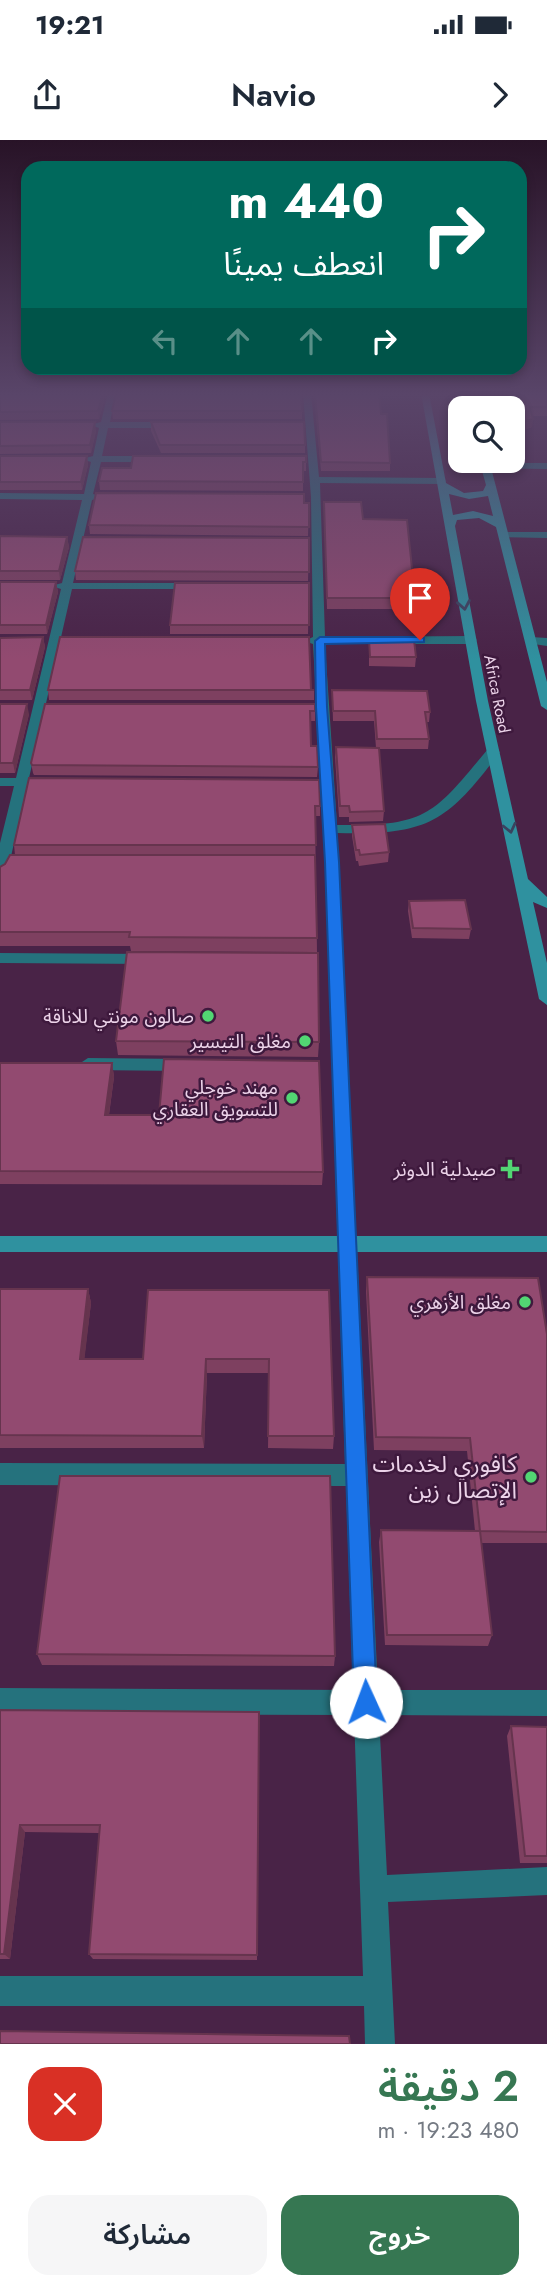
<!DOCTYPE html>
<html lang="ar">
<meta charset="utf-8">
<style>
:root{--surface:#fff;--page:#f6f6f7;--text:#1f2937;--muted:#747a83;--accent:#367752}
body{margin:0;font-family:Jost,"Noto Sans Arabic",sans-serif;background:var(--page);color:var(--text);direction:rtl;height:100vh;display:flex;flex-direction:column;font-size:26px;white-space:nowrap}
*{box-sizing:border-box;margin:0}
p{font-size:23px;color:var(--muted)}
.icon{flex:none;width:38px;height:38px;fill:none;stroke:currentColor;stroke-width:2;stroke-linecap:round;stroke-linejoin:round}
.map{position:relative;height:1904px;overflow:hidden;direction:ltr}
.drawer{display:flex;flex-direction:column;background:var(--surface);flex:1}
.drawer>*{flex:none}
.guide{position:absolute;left:21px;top:21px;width:506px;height:214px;border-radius:21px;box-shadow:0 4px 10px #0003;direction:rtl;background:#00695c;color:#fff;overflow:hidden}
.fabs{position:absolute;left:448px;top:256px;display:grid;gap:14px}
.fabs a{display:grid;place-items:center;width:77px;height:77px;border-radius:14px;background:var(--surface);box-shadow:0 4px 10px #0003;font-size:35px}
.pin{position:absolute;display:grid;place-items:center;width:60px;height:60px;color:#fff;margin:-72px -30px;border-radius:50% 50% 50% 0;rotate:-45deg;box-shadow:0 0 7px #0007}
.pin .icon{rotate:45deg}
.me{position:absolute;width:77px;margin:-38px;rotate:358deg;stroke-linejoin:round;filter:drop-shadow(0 0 5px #0008)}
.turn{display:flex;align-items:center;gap:24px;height:147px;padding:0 28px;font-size:32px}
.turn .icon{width:91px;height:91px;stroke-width:2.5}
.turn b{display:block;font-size:49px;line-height:60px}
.lanes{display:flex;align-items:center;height:66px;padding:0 28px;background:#0003;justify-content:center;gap:35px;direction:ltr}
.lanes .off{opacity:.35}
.round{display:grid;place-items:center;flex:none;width:74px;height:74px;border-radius:21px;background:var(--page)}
.overview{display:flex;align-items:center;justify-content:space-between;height:119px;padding:0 28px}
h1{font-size:42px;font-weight:600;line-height:52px;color:var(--accent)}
.action{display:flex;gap:14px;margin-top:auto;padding:14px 28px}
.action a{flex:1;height:80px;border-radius:21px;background:var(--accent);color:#fff;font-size:28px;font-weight:600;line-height:80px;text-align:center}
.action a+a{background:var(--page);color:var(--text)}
.status{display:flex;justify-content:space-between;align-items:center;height:49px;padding:0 35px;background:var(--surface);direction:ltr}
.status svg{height:19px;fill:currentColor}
header{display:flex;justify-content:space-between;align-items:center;height:91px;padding:0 28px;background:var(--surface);font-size:32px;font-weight:600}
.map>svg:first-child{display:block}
</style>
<div class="status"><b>19:21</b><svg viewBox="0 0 49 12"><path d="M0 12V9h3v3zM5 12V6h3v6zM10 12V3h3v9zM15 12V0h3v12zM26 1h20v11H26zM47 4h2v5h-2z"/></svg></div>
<header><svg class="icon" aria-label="forward" viewBox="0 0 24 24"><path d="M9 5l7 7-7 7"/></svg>Navio<svg class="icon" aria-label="share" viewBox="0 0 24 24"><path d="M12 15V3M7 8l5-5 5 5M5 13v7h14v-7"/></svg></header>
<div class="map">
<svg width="547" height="1904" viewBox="0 0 547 1904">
<rect width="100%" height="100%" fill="#492347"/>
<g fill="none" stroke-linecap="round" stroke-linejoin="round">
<g fill="#25727d" fill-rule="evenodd">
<polygon points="108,253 116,253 110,282 175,282 179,285 175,288 108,288 102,316 154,316 159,319 154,322 101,322 93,354 104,357 92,360 73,443 197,443 203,446 197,449 72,449 29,638 39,642 27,646 7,734 0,739 0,703 14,646 0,646 0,638 16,638 61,449 51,446 62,443 82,360 0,359 0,353 84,354 91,322 82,319 93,316 99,288 90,285 101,282"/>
<path d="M303,253H311L319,337L441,338L446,341L441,344L320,343L325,497L471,496L477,500L471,504H325L337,685C427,686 432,676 488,609L493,608L500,612C446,684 427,695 337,693L378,1550H547V1576L379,1575L387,1735L547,1727V1755L388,1762L395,1904H365L364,1866H0V1836H363L354,1575L0,1574V1548L353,1550L346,1346L0,1345V1323L345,1324L325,722L313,504L304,501L313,497L311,357Z"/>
<polygon points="486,323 547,323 547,329 483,328 483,324"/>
<polygon points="504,392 547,392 547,398 500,397 499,395"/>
<polygon points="531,497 547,498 547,506 527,503 527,499"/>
<polygon points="0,813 150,814 158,819 150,824 0,823"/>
<polygon points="88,918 186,919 195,925 186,931 88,930 79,924"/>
</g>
<g fill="#2f919f" fill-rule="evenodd">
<path d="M421,253H429L446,343L464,353L483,351L486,345L479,320H489L547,542V570L541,566L496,387L479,378L457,380L455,386L488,561L528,739L547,757V768L533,762L547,823V865L539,859L476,561ZM449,354L469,359L488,356L493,376L473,371L453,375Z"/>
<polygon points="462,253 470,253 474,268 466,268"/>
<rect x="0" y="1096" width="547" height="16"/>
</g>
</g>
<g fill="#7e4060">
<polygon points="0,253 104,261 99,279 0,280"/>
<polygon points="314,253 379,253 381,274 390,323 390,331 321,331"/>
<polygon points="506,253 547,253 547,276 532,276 532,287 520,291 513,271 513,268 511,268"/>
<polygon points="112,271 302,271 302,279 113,279"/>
<polygon points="0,282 96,291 91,313 0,314"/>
<polygon points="151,282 305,305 305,313 161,313 151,291"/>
<polygon points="0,316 87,316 88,325 82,350 0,350"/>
<polygon points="306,322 306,331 303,331 303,351 100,350 99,341 131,328"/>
<polygon points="324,362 363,379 415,458 414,469 327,469"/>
<polygon points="309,363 308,396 90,394 89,385"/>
<polygon points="0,396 67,397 69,407 60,440 0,440"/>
<polygon points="309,398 308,441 76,440 75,431"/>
<polygon points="0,442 56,442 58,452 47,494 0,494"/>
<polygon points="309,443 308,494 170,494 170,485"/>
<polygon points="43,497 45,507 32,560 0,560 0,498"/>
<polygon points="369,499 416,517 415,527 369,526"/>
<polygon points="48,550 314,550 314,560 49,560"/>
<polygon points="332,550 430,572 429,582 426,582 429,599 428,609 379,609 384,671 383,681 349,682 349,677 339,677 335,617 336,607 376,608 374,581 333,581"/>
<polygon points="0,564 29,574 15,633 0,633"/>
<polygon points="315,564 315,581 311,581 311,606 318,627 317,637 34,635 33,633 31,623"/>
<polygon points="29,638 320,666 320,676 315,676 317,812 131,811 130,806 0,806 0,727 15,715 14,705"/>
<polygon points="352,685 389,712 388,722 359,726 358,721 356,721 352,696"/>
<polygon points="409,761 471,789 469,799 412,798 408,771"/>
<polygon points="116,901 319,902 318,917 118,915"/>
<polygon points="0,923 112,923 114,937 109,975 323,1032 322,1045 0,1044"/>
<polygon points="367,1137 547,1194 547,1403 481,1403 492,1495 488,1506 385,1505 379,1402 381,1390 475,1391 467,1311 374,1310 366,1151"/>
<polygon points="0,1149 88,1149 91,1163 84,1219 143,1219 329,1150 334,1296 333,1309 268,1308 269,1233 207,1233 204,1308 0,1308"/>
<polygon points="37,1514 335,1516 334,1526 42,1525"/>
<polygon points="0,1570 259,1572 257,1820 93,1819 89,1814 99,1693 25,1692 10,1819 0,1819"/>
<polygon points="511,1586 547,1587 547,1723 520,1723 507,1596"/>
</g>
<g fill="#66344e">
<polygon points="103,253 104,261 99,279 98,271"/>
<polygon points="533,279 532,287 520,291 522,282"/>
<polygon points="95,282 96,291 91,313 90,305"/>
<polygon points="87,316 88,325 82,350 81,342"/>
<polygon points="67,397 69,407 60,440 59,431"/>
<polygon points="56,442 58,452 47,494 46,485"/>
<polygon points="43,497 45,507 32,560 30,550"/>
<polygon points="27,564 29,574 15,633 13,623"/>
<polygon points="112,923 114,937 107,988 105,975"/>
<polygon points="88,1149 91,1163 83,1232 80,1219"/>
<polygon points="206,1219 207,1233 204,1308 202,1296"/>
<polygon points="20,1685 25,1692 10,1819 4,1814"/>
</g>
<g fill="#924a70" stroke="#66344e" stroke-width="2">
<polygon points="0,253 103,253 98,271 0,272"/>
<polygon points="116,253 301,253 302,271 112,271"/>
<polygon points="315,253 379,253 381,274 387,274 390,323 321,322"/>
<polygon points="510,253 547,253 547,267 530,267 533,279 522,282"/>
<polygon points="0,282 95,282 90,305 0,306"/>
<polygon points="151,282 304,282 305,305 160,305"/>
<polygon points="0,316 87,316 81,342 0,342"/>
<polygon points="133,316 306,316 306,322 303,322 303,342 99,341 102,328 131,328"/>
<polygon points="96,353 304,354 304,363 309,363 309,387 89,385"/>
<polygon points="324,362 361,362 363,379 407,380 415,458 327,458"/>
<polygon points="0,396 67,397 59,431 0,431"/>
<polygon points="83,397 309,398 309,432 75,431"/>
<polygon points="0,442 56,442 46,485 0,485"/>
<polygon points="175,443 309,443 309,485 170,485"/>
<polygon points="43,497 30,550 0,550 0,498"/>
<polygon points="60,497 309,497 311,550 314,550 48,550"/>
<polygon points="369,499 414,500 416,517 370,517"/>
<polygon points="332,550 427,551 430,572 425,572 429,599 377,599 375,571 333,571"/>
<polygon points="0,564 27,564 13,623 0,623"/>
<polygon points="45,564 315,564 315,571 310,571 311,606 317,606 318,627 32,625 31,623"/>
<polygon points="336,607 379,608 384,671 350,672 349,666 340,666"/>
<polygon points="29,638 319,640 320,666 315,666 316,705 14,705"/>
<polygon points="385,684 389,712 360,715 359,710 356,710 352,685"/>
<polygon points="10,715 315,715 317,798 129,797 130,792 0,792 0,727 5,724"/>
<polygon points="465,760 471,789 413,788 409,761"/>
<polygon points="127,812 318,813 319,902 116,901"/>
<polygon points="164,919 319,921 323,1032 0,1031 0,923 112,923 105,975 159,975"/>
<polygon points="367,1137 538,1138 547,1194 547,1392 480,1391 470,1298 376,1297"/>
<polygon points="0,1149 88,1149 80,1219 143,1219 148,1150 329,1150 334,1296 268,1296 269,1219 206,1219 202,1296 0,1295"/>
<polygon points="60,1336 330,1336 335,1516 37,1514"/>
<polygon points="381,1390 480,1391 492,1495 387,1495"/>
<polygon points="0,1570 259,1572 257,1815 89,1814 100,1685 20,1685 4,1814 0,1814"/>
<polygon points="511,1586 547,1587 547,1716 525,1716"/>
<polygon points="0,1891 349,1896 350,1904 0,1904"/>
</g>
<defs><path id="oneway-chevron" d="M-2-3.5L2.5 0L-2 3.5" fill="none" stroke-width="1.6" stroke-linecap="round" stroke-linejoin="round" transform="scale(1.75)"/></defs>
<g stroke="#39435f">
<use href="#oneway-chevron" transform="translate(464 465) rotate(80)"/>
<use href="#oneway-chevron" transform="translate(510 688) rotate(77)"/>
</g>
<linearGradient id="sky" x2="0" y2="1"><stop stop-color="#281327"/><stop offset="0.49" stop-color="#594569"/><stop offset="1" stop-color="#594569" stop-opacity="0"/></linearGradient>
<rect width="547" height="520" fill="url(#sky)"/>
<polygon fill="#1a73e8" stroke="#114b97" stroke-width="2" points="420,497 424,498 424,502 325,504 327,567 339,722 377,1562 374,1570 366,1574 357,1570 354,1562 325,722 316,567 315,501 320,497"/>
<g fill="#52d673" stroke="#3e193d" stroke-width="2.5">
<circle cx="208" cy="876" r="7"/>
<circle cx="305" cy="901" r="7"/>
<circle cx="292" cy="958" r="7"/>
<path d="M506.5 1018.5h7v7h7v7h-7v7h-7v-7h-7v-7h7z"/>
<circle cx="525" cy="1162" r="7"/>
<circle cx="531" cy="1337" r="7"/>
</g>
<g text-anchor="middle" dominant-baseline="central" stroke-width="5" stroke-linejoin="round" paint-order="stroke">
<g font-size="16" fill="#ecd3e9" stroke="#3e193d">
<text transform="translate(497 554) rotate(79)">Africa Road</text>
</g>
<g font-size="19" fill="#ecd3e9" stroke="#3e193d" text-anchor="end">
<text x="194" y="876">صالون مونتي للاناقة</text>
<text x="291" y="901">مغلق التيسير</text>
<text x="278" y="947">مهند خوجلي<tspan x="278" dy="22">للتسويق العقاري</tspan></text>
<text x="496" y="1029">صيدلية الدوثر</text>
<text x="511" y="1162">مغلق الأزهري</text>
</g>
<g font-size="23" fill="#ecd3e9" stroke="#3e193d" text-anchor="end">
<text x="517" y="1324">كافوري لخدمات<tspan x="517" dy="26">الإتصال زين</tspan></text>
</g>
</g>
</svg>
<div class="fabs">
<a><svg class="icon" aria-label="search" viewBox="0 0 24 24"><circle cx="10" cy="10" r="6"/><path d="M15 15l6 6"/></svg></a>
</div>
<div class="pin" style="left:420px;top:500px;background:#d93025"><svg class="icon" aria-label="arrive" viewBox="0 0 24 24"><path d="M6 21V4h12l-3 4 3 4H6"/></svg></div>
<svg class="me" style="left:366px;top:1562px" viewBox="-20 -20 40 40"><circle r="19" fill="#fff"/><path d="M0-13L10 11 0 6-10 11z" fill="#1a73e8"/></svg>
<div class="guide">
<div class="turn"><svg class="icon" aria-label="right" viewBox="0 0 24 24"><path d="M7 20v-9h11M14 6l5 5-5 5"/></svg><div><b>440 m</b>انعطف يمينًا</div></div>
<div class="lanes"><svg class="icon off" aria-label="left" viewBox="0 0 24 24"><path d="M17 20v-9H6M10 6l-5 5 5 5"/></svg><svg class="icon off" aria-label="ahead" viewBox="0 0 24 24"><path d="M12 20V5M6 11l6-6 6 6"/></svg><svg class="icon off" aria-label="ahead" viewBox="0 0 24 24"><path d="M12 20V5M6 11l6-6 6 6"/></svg><svg class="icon" aria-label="right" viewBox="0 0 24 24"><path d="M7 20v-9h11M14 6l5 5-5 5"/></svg></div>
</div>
</div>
<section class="drawer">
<div class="overview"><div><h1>2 دقيقة</h1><p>480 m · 19:23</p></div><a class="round" style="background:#d93025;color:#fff"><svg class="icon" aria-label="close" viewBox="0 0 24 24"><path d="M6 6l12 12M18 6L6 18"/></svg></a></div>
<div class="action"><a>خروج</a><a>مشاركة</a></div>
</section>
